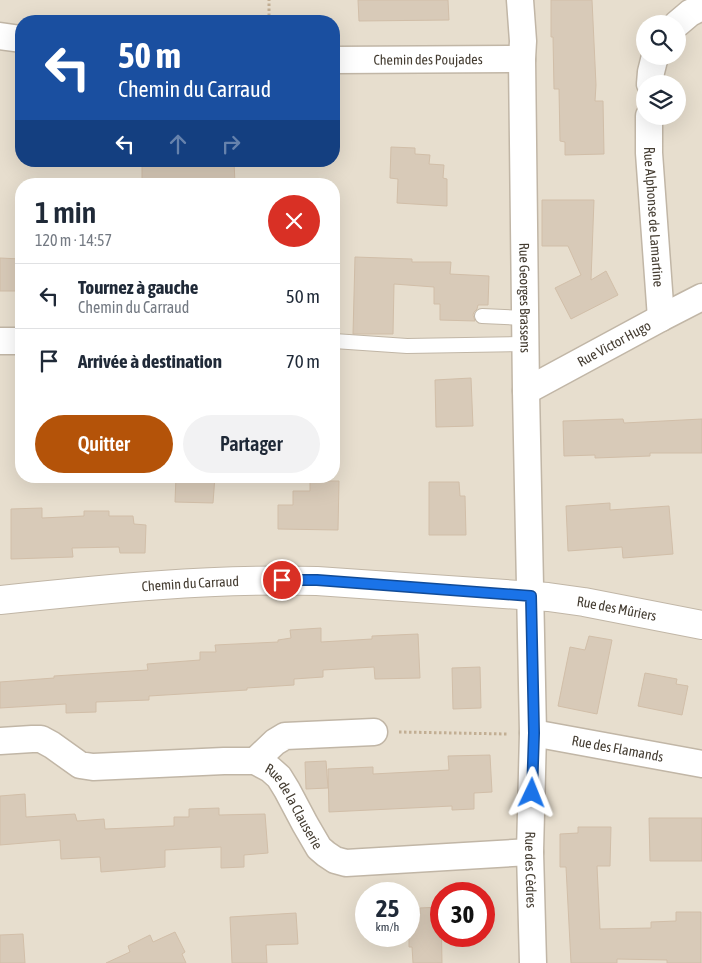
<!DOCTYPE html>
<html lang="fr">
<meta charset="utf-8">
<style>
:root{--surface:#fff;--page:#f2f2f3;--text:#1f2937;--muted:#747a83;--line:#e0e1e3;--accent:#b45309}
body{margin:0;font-family:"Asap Condensed",sans-serif;background:var(--page);color:var(--text);height:100vh;display:flex;flex-direction:column;font-size:19px;white-space:nowrap}
*{box-sizing:border-box;margin:0}
p{font-size:16px;color:var(--muted)}
.icon{flex:none;width:28px;height:28px;fill:none;stroke:currentColor;stroke-width:2;stroke-linecap:round;stroke-linejoin:round}
.map{position:relative;flex:1;overflow:hidden}
.side{position:absolute;left:15px;top:178px;width:325px;height:305px;display:flex;flex-direction:column;background:var(--surface);border-radius:20px;box-shadow:0 5px 20px #0002}
.side>*{flex:none}
.hud{position:absolute;left:15px;top:15px;width:325px;height:152px;border-radius:20px;box-shadow:0 5px 20px #0002;background:#1a4fa0;color:#fff;overflow:hidden}
.fabs{position:absolute;left:636px;top:15px;display:grid;gap:10px}
.fabs a{display:grid;place-items:center;width:50px;height:50px;border-radius:50%;background:var(--surface);box-shadow:0 5px 20px #0002;font-size:25px}
.speed{position:absolute;left:355px;top:882px;display:flex;gap:10px;font-size:25px;font-weight:700;text-align:center}
.speed>*{display:grid;place-content:center;width:65px;height:65px;border-radius:50%;background:var(--surface);box-shadow:0 5px 20px #0002;line-height:1}
.speed small{font-size:12px;font-weight:400}
.speed .limit{border:8px solid #d22;background:#fff;color:#111}
.pin{position:absolute;display:grid;place-items:center;width:42px;height:42px;color:#fff;margin:-21px;border:2px solid #fff;border-radius:50%;box-shadow:0 1px 5px #0007}
.me{position:absolute;width:55px;margin:-28px;rotate:2deg;stroke-linejoin:round;filter:drop-shadow(0 0 4px #0008)}
.turn{display:flex;align-items:center;gap:18px;height:105px;padding:0 20px;font-size:22px}
.turn .icon{width:65px;height:65px;stroke-width:2.5}
.turn b{display:block;font-size:35px;line-height:42px}
.lanes{display:flex;align-items:center;height:48px;padding:0 20px;background:#0003;justify-content:center;gap:25px;direction:ltr}
.lanes .off{opacity:.35}
.round{display:grid;place-items:center;flex:none;width:52px;height:52px;border-radius:26px;background:var(--page)}
.overview{display:flex;align-items:center;justify-content:space-between;height:85px;padding:0 20px}
h1{font-size:30px;font-weight:600;line-height:38px}
.primary-button{display:flex;gap:10px;margin-top:auto;padding:10px 20px}
.primary-button a{flex:1;height:58px;border-radius:30px;background:var(--accent);color:#fff;font-size:20px;font-weight:600;line-height:58px;text-align:center}
.primary-button a+a{background:var(--page);color:var(--text)}
ul{padding:0;list-style:none}
li{display:flex;align-items:center;gap:15px;height:65px;padding:0 20px;border-top:1px solid var(--line)}
li div{flex:1}
li b{display:block;font-size:19px}
li em{font-style:normal}
.map>svg:first-child{display:block}
</style>
<div class="map">
<svg width="702" height="963" viewBox="0 0 702 963">
<rect width="100%" height="100%" fill="#f3ece1"/>
<path fill="#e7dece" fill-rule="evenodd" d="M0,0H702V963H0ZM21,21H334V161H21ZM645,24H678V56H645ZM645,84H678V116H645ZM21,184H334V476H21ZM366,894H409V936H366ZM441,894H484V936H441Z"/>
<g fill="#d8cab8" stroke="#d1bea8">
<polygon points="358,0 448,0 449,20 359,21"/>
<polygon points="551,0 592,0 596,85 595,101 603,101 604,154 565,155 565,142 560,141 559,89 554,89 553,37 551,37"/>
<polygon points="391,147 415,148 415,154 430,155 429,164 444,165 443,178 447,179 447,206 397,203 398,179 390,178"/>
<polygon points="142,161 234,161 235,184 142,184"/>
<polygon points="542,200 594,200 591,280 606,271 618,295 571,319 555,288 581,275 568,246 542,246"/>
<polygon points="355,257 412,259 412,262 451,262 450,274 489,276 488,305 478,305 477,309 474,312 473,315 475,321 440,320 440,304 434,304 434,287 394,284 393,334 353,334"/>
<polygon points="0,258 21,259 21,291 0,291"/>
<polygon points="471,378 473,426 436,427 435,380"/>
<polygon points="623,419 624,423 702,419 702,453 650,453 650,456 595,458 595,455 564,456 563,421"/>
<polygon points="176,476 215,476 213,503 175,502"/>
<polygon points="310,481 339,481 338,530 278,529 278,505 293,505 293,491 310,491"/>
<polygon points="429,482 459,482 460,496 465,496 466,535 429,535"/>
<polygon points="610,503 610,510 669,506 673,554 623,558 622,547 568,551 566,506"/>
<polygon points="42,508 42,518 84,516 84,511 109,511 109,516 133,516 134,524 146,525 145,553 120,553 119,547 72,548 73,557 11,559 11,509"/>
<polygon points="321,628 321,642 372,639 372,636 418,634 420,678 375,679 374,667 323,670 323,677 294,679 294,685 247,688 247,690 149,696 149,700 96,702 96,712 66,713 66,704 0,708 0,682 54,678 54,676 148,670 147,664 200,660 200,652 216,652 215,645 278,642 278,640 291,638 290,630"/>
<polygon points="589,636 612,640 597,714 558,706 570,647 585,650"/>
<polygon points="480,667 481,708 453,709 452,668"/>
<polygon points="645,673 677,679 676,684 688,686 682,715 638,706"/>
<polygon points="490,755 492,792 474,793 474,809 452,810 452,806 329,812 328,769 373,767 373,774 449,770 448,756"/>
<polygon points="326,761 328,788 306,789 305,762"/>
<polygon points="25,794 26,817 75,814 77,821 104,819 105,829 174,826 174,817 189,817 189,809 219,808 219,815 265,814 268,853 244,855 244,867 221,868 221,847 165,850 165,867 101,872 100,857 61,859 60,840 0,845 0,796"/>
<polygon points="649,818 702,818 702,861 650,861"/>
<polygon points="578,827 611,827 610,866 597,866 600,929 651,928 651,922 676,921 676,912 701,912 701,963 667,963 667,960 617,959 617,963 571,963 566,867 560,867 560,834 578,833"/>
<polygon points="441,907 442,963 413,963 412,947 409,947 409,914 420,914 420,908"/>
<polygon points="296,913 298,944 266,945 267,963 232,963 230,917"/>
<polygon points="175,932 185,952 182,954 186,963 106,963 130,952 128,946 150,935 153,942"/>
<polygon points="23,934 25,963 0,963 0,935"/>
</g>
<g fill="none" stroke-linecap="round" stroke-linejoin="round">
<defs>
<g id="service">
<polyline points="482,316 525,318"/>
<polyline points="334,341 407,346 525,344"/>
</g>
<g id="minor">
<path id="s1" d="M520,0L523,41L522,59L526,391L533,733L530,852L533,963"/>
<polyline points="677,24 690,13 702,7"/>
<polyline points="0,36 21,39"/>
<path id="s2" d="M334,60L522,59"/>
<polyline points="650,84 651,72 655,56"/>
<path id="s3" d="M649,116V153L661,318"/>
<polyline points="0,341 21,341"/>
<path id="s4" d="M526,391L661,318L702,297"/>
<path id="s5" d="M533,733L702,764"/>
<path id="s6" d="M0,741L32,739H41L52,745L80,765L93,767L224,761H255L270,769L279,777L287,790L305,824L319,848L326,854L335,860L346,863L530,852"/>
<polyline points="255,761 275,742 285,736 374,732"/>
</g>
<g id="tertiary">
<path id="s7" d="M0,600C105,589 212,578 317,581L548,597L584,602L702,625"/>
</g>
</defs>
<use href="#service" stroke="#c1b6a6" stroke-width="16"/>
<use href="#minor" stroke="#c1b6a6" stroke-width="29"/>
<use href="#tertiary" stroke="#c1b6a6" stroke-width="30"/>
<g stroke="#c2ae93" stroke-width="3" stroke-dasharray="2.5 2.5" stroke-linecap="butt">
<polyline points="269,21 269,0"/>
<polyline points="399,732 508,734"/>
</g>
<use href="#service" stroke="#fff" stroke-width="14"/>
<use href="#minor" stroke="#fff" stroke-width="26"/>
<use href="#tertiary" stroke="#fff" stroke-width="28"/>
</g>
<g fill="none" stroke-linecap="round" stroke-linejoin="round">
<defs>
<polyline id="route" points="282,580 317,580 531,596 534,733 532,793"/>
</defs>
<use href="#route" stroke="#114b97" stroke-width="12"/>
<use href="#route" stroke="#1a73e8" stroke-width="9"/>
</g>
<g text-anchor="middle" dominant-baseline="central" stroke-width="4" stroke-linejoin="round" paint-order="stroke">
<g font-size="14" fill="#443c31" stroke="#fff">
<text stroke="none"><textPath href="#s2" startOffset="94">Chemin des Poujades</textPath></text>
<text stroke="none"><textPath href="#s3" startOffset="101">Rue Alphonse de Lamartine</textPath></text>
<text stroke="none"><textPath href="#s1" startOffset="298">Rue Georges Brassens</textPath></text>
<text stroke="none"><textPath href="#s4" startOffset="100">Rue Victor Hugo</textPath></text>
<text stroke="none"><textPath href="#s7" startOffset="191">Chemin du Carraud</textPath></text>
<text stroke="none"><textPath href="#s7" startOffset="619">Rue des Mûriers</textPath></text>
<text stroke="none"><textPath href="#s5" startOffset="86">Rue des Flamands</textPath></text>
<text stroke="none"><textPath href="#s6" startOffset="325">Rue de la Clauserie</textPath></text>
<text stroke="none"><textPath href="#s1" startOffset="870">Rue des Cèdres</textPath></text>
</g>
</g>
</svg>
<div class="fabs">
<a><svg class="icon" aria-label="search" viewBox="0 0 24 24"><circle cx="10" cy="10" r="6"/><path d="M15 15l6 6"/></svg></a>
<a><svg class="icon" aria-label="layers" viewBox="0 0 24 24"><path d="M12 4l9 5-9 5-9-5zM3 14l9 5 9-5"/></svg></a>
</div>
<div class="speed"><div>25<small>km/h</small></div><div class="limit">30</div></div>
<div class="pin" style="left:282px;top:580px;background:#d93025"><svg class="icon" aria-label="arrive" viewBox="0 0 24 24"><path d="M6 21V4h12l-3 4 3 4H6"/></svg></div>
<svg class="me" style="left:532px;top:793px" viewBox="-20 -20 40 40"><path d="M0-17L14 15 0 8-14 15z" fill="#1a73e8" stroke="#fff" stroke-width="4"/></svg>
<div class="hud">
<div class="turn"><svg class="icon" aria-label="left" viewBox="0 0 24 24"><path d="M17 20v-9H6M10 6l-5 5 5 5"/></svg><div><b>50 m</b>Chemin du Carraud</div></div>
<div class="lanes"><svg class="icon" aria-label="left" viewBox="0 0 24 24"><path d="M17 20v-9H6M10 6l-5 5 5 5"/></svg><svg class="icon off" aria-label="ahead" viewBox="0 0 24 24"><path d="M12 20V5M6 11l6-6 6 6"/></svg><svg class="icon off" aria-label="right" viewBox="0 0 24 24"><path d="M7 20v-9h11M14 6l5 5-5 5"/></svg></div>
</div>
<section class="side">
<div class="overview"><div><h1>1 min</h1><p>120 m · 14:57</p></div><a class="round" style="background:#d93025;color:#fff"><svg class="icon" aria-label="close" viewBox="0 0 24 24"><path d="M6 6l12 12M18 6L6 18"/></svg></a></div>
<ul>
<li><svg class="icon" aria-label="left" viewBox="0 0 24 24"><path d="M17 20v-9H6M10 6l-5 5 5 5"/></svg><div><b>Tournez à gauche</b><p>Chemin du Carraud</p></div><em>50 m</em></li>
<li><svg class="icon" aria-label="arrive" viewBox="0 0 24 24"><path d="M6 21V4h12l-3 4 3 4H6"/></svg><div><b>Arrivée à destination</b></div><em>70 m</em></li>
</ul>
<div class="primary-button"><a>Quitter</a><a>Partager</a></div>
</section>
</div>
